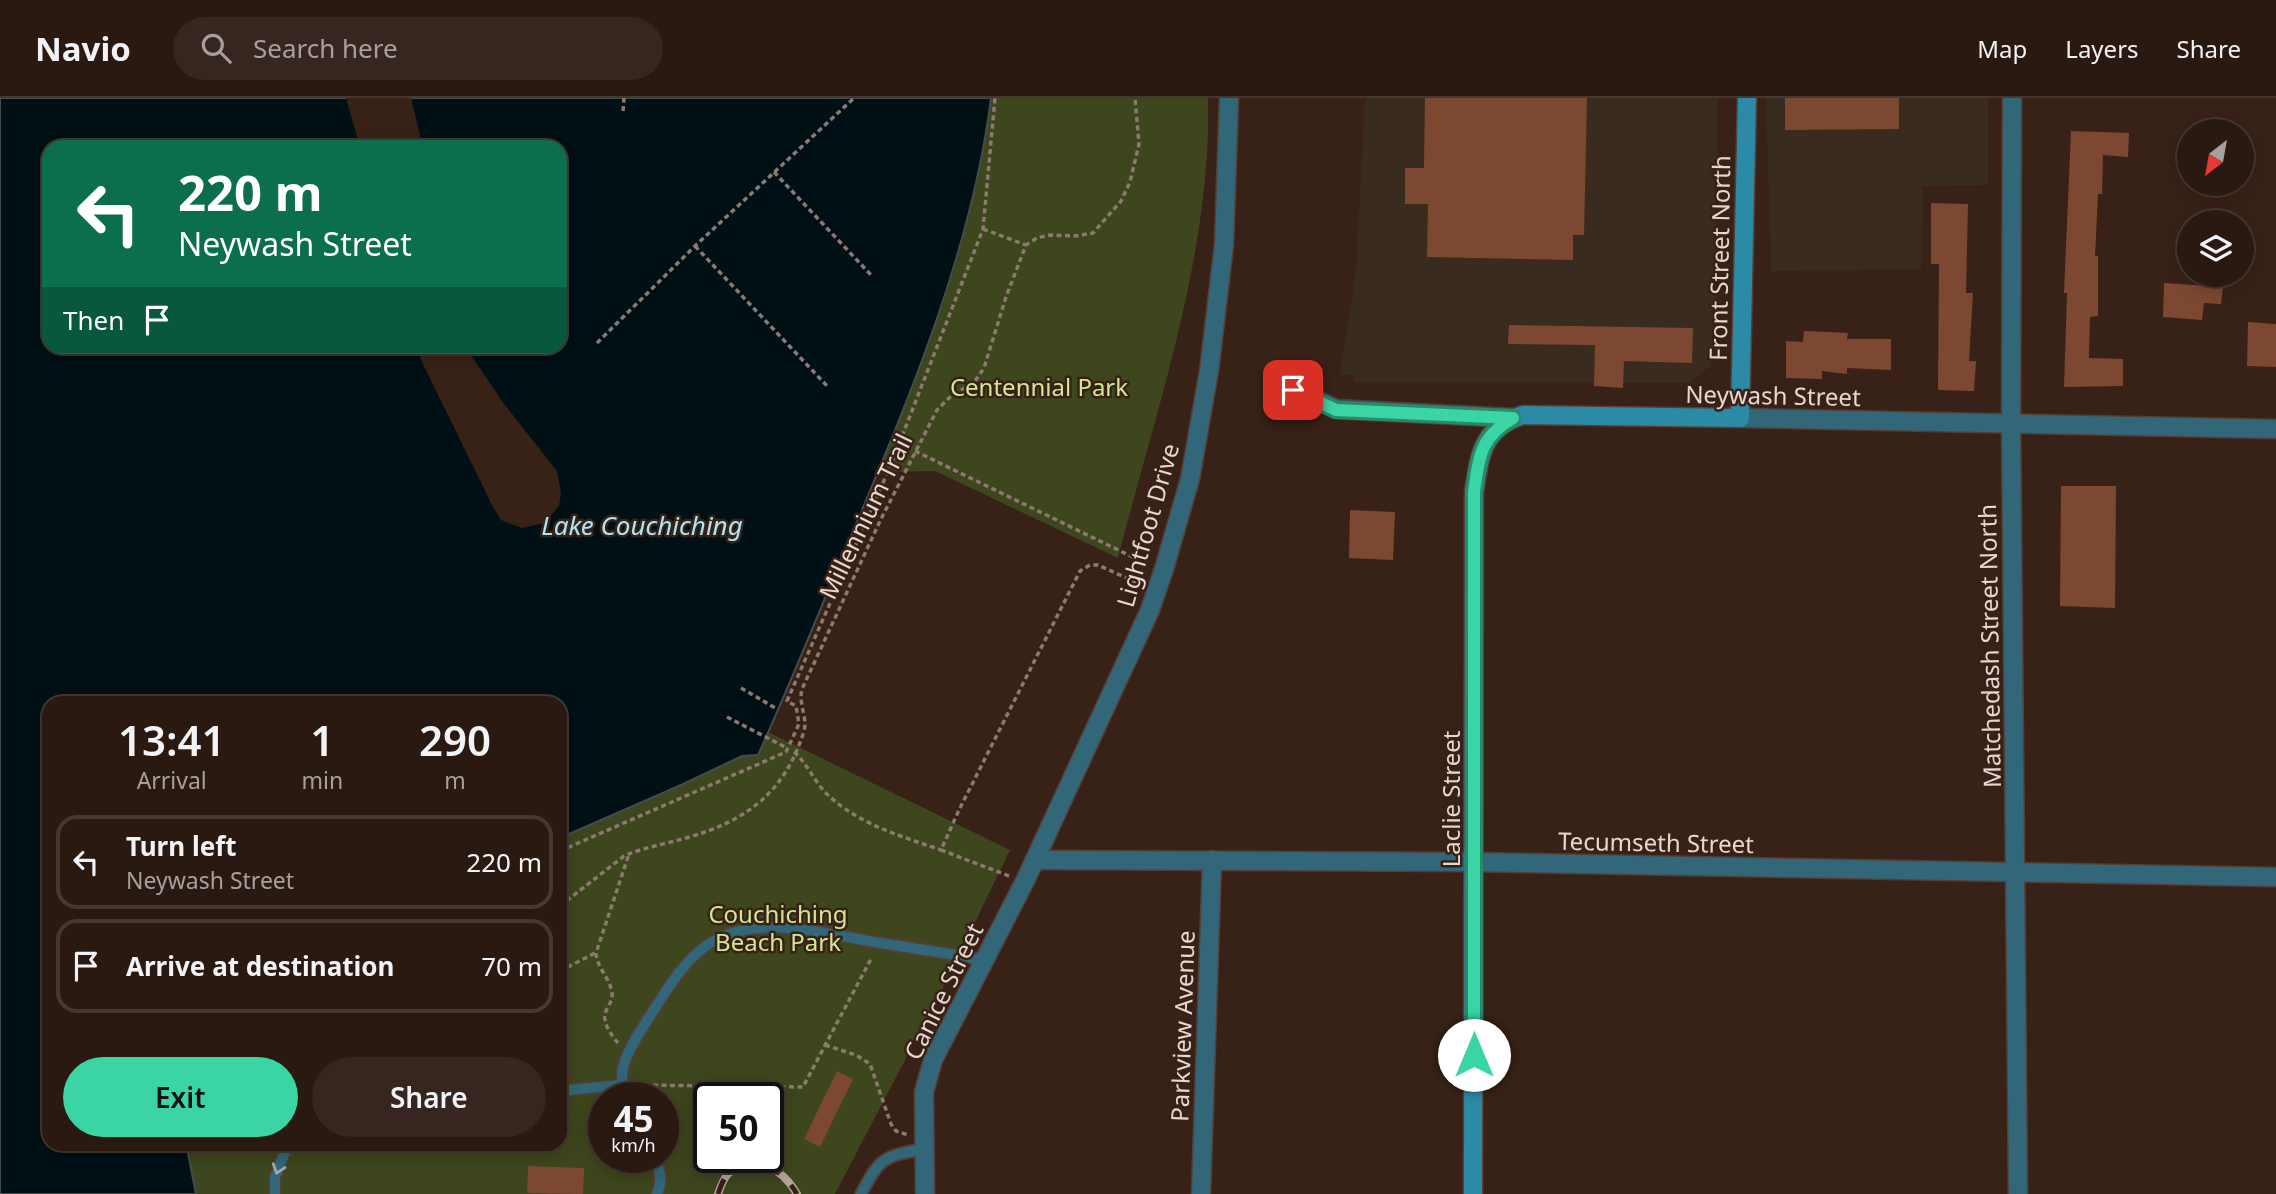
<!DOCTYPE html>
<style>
:root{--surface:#2a1911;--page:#36261f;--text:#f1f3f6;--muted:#a5a09f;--line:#463831;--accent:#3bd4a4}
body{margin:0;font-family:"Noto Sans",sans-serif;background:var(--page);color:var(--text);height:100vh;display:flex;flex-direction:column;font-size:26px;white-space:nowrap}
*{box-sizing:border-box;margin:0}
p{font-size:23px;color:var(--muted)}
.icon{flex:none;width:38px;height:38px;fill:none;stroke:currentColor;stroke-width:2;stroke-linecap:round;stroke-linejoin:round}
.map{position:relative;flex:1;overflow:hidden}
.drawer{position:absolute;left:42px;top:598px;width:525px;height:455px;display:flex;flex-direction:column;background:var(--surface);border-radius:21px;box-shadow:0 4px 18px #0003,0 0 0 2px var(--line)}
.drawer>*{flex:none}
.guide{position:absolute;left:42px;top:42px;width:525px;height:214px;border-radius:21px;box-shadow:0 4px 18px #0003,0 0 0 2px var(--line);background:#0b6e4f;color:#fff;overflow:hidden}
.needle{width:46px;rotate:211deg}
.buttons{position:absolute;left:2177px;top:21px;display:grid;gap:14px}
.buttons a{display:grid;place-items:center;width:77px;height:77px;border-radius:50%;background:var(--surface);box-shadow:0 4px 18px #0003,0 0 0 2px var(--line);font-size:35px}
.speed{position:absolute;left:588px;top:984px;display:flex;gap:14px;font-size:35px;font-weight:700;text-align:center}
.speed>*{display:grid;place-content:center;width:91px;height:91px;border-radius:50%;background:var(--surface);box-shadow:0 4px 18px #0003,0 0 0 2px var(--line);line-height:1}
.speed small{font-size:18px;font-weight:400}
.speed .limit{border:4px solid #111;border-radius:10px;background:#fff;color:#111}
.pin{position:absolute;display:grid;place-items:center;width:60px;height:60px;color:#fff;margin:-30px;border-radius:14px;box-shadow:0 4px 10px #0006}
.me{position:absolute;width:77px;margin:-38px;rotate:0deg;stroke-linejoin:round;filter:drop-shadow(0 0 5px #0008)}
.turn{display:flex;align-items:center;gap:24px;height:147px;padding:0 21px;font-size:32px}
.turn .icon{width:91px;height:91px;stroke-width:2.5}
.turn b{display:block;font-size:49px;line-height:60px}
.then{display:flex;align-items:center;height:66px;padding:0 21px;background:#0003;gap:14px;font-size:26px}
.eta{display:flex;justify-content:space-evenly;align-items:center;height:119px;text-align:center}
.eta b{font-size:42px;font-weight:600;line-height:49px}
.primary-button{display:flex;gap:14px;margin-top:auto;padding:14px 21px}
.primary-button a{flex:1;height:80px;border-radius:42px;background:var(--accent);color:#111;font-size:28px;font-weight:600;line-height:80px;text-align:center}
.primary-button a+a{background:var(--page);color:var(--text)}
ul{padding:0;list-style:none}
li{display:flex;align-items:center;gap:21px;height:94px;margin:0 14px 10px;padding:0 7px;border:4px solid var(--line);border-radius:21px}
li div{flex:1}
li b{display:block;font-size:26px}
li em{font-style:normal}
header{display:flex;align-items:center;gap:42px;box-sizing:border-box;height:98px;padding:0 35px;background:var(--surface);border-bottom:2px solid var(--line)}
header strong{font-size:33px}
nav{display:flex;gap:38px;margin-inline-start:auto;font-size:24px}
.search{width:490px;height:63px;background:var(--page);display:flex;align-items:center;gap:18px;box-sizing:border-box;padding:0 24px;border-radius:38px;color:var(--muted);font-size:26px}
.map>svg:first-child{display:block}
</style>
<header>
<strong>Navio</strong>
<div class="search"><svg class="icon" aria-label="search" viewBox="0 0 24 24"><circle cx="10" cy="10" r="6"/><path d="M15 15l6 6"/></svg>Search here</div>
<nav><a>Map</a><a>Layers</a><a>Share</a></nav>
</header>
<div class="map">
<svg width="2276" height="1096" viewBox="0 0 2276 1096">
<rect width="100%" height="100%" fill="#382117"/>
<g fill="#392c1e">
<polygon points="1365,0 1717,0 1716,255 1709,269 1690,285 1354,284 1354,277 1340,277 1356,172"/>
<polygon points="1766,0 1988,0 1988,87 1923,88 1921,171 1771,173"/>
</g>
<g fill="#3d461c" fill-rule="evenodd">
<path d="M991,0H1208C1212,155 1156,311 1118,460L935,373L878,374C900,314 927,254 947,193C967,131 983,65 991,0Z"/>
<path d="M768,634L1010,752L949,878L835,1096H196L187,1050L190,1046H560V738L742,658L758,657ZM604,999H663V1059H604ZM709,999H768V1059H709Z"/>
</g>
<path fill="#001015" stroke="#454c4d" stroke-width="2" fill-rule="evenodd" d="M0,0H991C972,152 910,298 851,438C820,511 791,585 758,657L742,658L681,687L560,740V606H49V1046L190,1047L187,1050L196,1096H0ZM49,49H560V248H49Z"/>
<g fill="#382117">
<polygon points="346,0 411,0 423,49 360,49"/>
<polygon points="418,249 468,249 469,254 504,306 557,373 561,395 559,408 544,425 522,430 501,422 493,409 421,262"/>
</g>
<g fill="#7d4832">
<polygon points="1425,0 1587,0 1584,137 1573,137 1573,162 1427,159 1428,106 1405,106 1405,70 1424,70"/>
<polygon points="1785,0 1899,0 1899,31 1785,32"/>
<polygon points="2071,33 2129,35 2128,59 2103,57 2102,96 2098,96 2095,158 2098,158 2098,218 2090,219 2089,260 2123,261 2123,288 2064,289 2067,195 2064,195"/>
<polygon points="1931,105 1968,106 1966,195 1973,195 1969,263 1976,263 1974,293 1938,292 1939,166 1931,166"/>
<polygon points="2164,185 2223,189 2221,206 2204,205 2202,222 2163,219"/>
<polygon points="2248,224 2276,226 2276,269 2247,268"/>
<polygon points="1509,227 1693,230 1692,265 1624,263 1623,290 1594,288 1595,247 1508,246"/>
<polygon points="1804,233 1848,235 1847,241 1891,241 1891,272 1847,270 1847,276 1822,273 1822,281 1786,280 1786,243 1803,244"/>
<polygon points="2061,388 2116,388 2115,510 2060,508"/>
<polygon points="1350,412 1395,414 1393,462 1349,460"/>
<polygon points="837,973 853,981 820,1049 804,1041"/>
<polygon points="528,1068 584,1070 583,1096 527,1095"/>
</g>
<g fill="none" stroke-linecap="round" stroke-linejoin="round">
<defs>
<g id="service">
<polyline points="560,993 620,987"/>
<path d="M626,999C613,972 633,945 648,921C665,895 684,860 712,844C760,816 824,835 874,844C906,849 938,854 969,859L984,864"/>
<path d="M654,1059C660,1072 663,1082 657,1096"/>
<polyline points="275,1096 275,1079 288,1046"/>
<path d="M861,1096C880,1060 883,1058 924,1051"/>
</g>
<g id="minor">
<polyline points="2012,0 2011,326 2018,1096"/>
<polyline points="1276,283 1336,311 1513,320"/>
<polyline points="1740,320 2276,331"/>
<polyline points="1035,762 1474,764 2276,779"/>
<polyline points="925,1096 924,994 933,962 1026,781 1150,512 1164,471 1190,381 1209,273 1224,147 1229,0"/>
<polyline points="1201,1096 1212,762"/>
</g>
<path id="secondary" d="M1473,1096L1474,394C1480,356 1482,330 1523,317L1740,320L1747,0"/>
</defs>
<use href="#service" stroke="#543e35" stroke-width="14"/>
<use href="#minor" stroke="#543e35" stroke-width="21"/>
<use href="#secondary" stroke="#543e35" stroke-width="21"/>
<g stroke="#8c7970" stroke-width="3.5" stroke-dasharray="5 3.5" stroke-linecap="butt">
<polyline points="623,13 624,0"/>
<polyline points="774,74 871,177"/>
<polyline points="983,131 1026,147"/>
<polyline points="695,148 828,289"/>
<polyline points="597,245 695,148 854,0"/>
<polyline points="915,353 1147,466"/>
<polyline points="741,590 777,611"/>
<polyline points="727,619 787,650"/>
<path d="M794,654C808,666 814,684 828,697C860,727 901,738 941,752"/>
<polyline points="560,753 786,654 799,626 796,608 787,603 890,369 983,131 995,0"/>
<polyline points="1009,778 941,752 959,712 1080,473 1090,467 1098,467 1140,486"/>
<path d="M560,808L624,758C644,749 666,746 686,740C747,723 785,694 804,633C808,620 798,606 802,591L880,423L937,312L949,300L975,283L984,270L1006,199L1026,147L1037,140L1049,137L1075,138L1093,135L1121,103L1130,84L1139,46L1135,0"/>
<polyline points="560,873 595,855"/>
<path d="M618,945C612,938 603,926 605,916C607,908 613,904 612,895C610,880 597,870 596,855L629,756"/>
<polyline points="825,947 856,957 870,966 891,1026 896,1033 908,1037"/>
<polyline points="636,987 803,989 872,859"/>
</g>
<use href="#service" stroke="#316778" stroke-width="10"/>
<use href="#minor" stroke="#316778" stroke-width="18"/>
<use href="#secondary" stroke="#2b8aa5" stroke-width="18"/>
<defs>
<path id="rail" d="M718,1096C720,1090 723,1081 728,1076C753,1051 783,1072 797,1096"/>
</defs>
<use href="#rail" stroke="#b5a49c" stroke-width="8"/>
<use href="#rail" stroke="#382117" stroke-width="5" stroke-dasharray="16" stroke-linecap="butt"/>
</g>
<defs><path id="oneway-chevron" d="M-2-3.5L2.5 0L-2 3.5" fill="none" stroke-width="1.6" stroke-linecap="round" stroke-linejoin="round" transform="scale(1.75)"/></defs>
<use stroke="#9eaaad" href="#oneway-chevron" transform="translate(278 1071) rotate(108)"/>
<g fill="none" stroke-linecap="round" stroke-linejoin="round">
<defs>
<path id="route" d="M1293,292L1336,312L1513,320C1480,339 1479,359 1474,394V957"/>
</defs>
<use href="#route" stroke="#268a6b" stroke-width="18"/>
<use href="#route" stroke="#3bd4a4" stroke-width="12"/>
</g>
<g text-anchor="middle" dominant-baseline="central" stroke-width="5" stroke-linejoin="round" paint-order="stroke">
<g font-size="24" fill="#e6d7d0" stroke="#382117">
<text transform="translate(1719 160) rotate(-89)">Front Street North</text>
<text transform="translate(1773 297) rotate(1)">Neywash Street</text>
<text transform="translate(865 418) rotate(-64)">Millennium Trail</text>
<text transform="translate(1147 427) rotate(-74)">Lightfoot Drive</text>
<text transform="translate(1989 548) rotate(-91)">Matchedash Street North</text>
<text transform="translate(1450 701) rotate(-90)">Laclie Street</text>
<text transform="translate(1656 744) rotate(1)">Tecumseth Street</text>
<text transform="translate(943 893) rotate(-64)">Canice Street</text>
<text transform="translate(1182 928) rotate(-88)">Parkview Avenue</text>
</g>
<g font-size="24" fill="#d3e793" stroke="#382117">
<text x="1039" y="288">Centennial Park</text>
<text x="778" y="815">Couchiching<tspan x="778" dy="28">Beach Park</tspan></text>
</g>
<g font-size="26" font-style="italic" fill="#a9e6f6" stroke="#382117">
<text x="642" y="427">Lake Couchiching</text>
</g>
</g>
</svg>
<div class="buttons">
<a><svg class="needle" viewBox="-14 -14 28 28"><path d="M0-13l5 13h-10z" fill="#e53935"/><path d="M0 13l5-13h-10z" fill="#a5a09f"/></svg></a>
<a><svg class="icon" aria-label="layers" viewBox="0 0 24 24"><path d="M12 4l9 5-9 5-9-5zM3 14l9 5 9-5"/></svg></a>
</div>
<div class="speed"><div>45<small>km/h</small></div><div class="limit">50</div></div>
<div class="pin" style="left:1293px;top:292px;background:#d93025"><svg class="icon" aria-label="arrive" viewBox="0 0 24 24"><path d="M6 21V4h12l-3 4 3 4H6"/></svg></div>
<svg class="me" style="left:1474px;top:957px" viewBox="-20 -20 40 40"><circle r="19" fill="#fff"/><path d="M0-13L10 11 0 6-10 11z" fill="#3bd4a4"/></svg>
<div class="guide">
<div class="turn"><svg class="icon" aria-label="left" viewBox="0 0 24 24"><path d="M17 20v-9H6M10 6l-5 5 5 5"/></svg><div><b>220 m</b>Neywash Street</div></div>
<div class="then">Then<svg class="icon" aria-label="arrive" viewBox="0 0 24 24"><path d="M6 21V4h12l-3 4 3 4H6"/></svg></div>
</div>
<section class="drawer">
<div class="eta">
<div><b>13:41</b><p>Arrival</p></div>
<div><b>1</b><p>min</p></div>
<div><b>290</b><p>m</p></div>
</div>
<ul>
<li><svg class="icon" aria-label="left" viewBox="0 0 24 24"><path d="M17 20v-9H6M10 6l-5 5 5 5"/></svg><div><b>Turn left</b><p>Neywash Street</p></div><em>220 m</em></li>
<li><svg class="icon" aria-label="arrive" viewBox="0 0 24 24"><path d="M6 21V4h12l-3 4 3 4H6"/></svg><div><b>Arrive at destination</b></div><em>70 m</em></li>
</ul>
<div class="primary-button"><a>Exit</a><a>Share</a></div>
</section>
</div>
